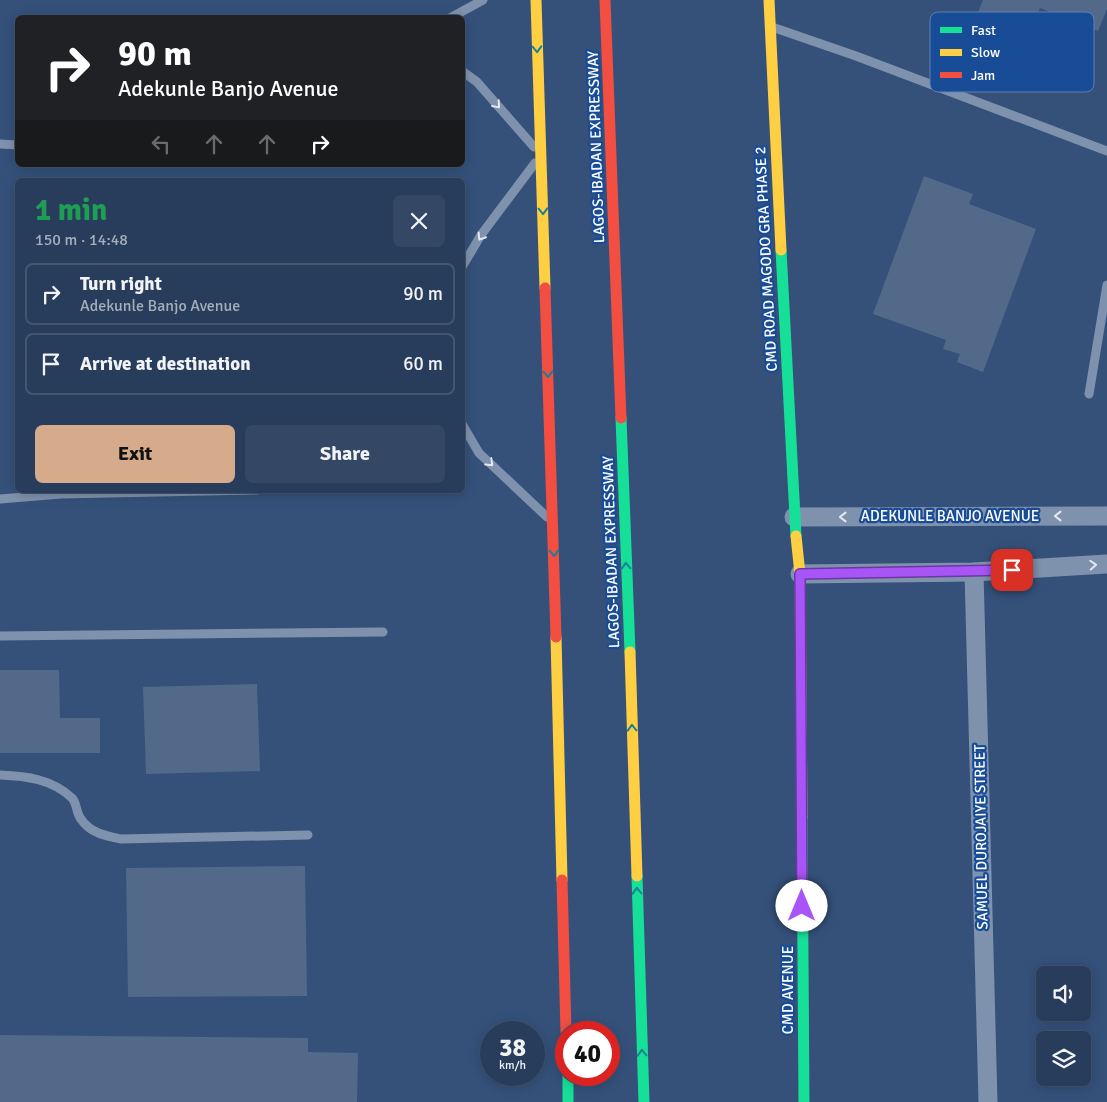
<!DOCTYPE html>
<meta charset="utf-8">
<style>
:root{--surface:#283d5c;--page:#344865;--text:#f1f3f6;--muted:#a5aebb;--line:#445672;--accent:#d6ab8b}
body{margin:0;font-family:Signika,sans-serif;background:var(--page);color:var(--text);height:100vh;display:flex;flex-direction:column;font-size:19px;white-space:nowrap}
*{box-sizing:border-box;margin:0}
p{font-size:16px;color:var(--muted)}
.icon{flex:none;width:28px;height:28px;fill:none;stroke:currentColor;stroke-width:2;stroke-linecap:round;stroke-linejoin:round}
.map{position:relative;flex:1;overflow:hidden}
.panel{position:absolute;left:15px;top:178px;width:450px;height:315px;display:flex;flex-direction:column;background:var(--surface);border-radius:8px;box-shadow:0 2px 12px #0003,0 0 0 1px var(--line)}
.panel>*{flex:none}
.guide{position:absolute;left:15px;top:15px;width:450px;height:152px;border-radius:8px;box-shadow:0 2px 12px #0003,0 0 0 1px var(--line);background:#202124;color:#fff;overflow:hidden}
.buttons{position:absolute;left:1036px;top:966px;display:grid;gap:10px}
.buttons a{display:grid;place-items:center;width:55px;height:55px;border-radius:8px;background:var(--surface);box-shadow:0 2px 12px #0003,0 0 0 1px var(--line);font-size:25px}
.speed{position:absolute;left:480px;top:1021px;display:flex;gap:10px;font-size:25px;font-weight:700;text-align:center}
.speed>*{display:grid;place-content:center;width:65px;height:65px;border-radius:50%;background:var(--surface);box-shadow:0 2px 12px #0003,0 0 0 1px var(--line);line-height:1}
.speed small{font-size:12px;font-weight:400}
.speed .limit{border:8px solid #d22;background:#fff;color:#111}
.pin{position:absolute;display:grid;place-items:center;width:42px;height:42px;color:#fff;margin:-21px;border-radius:10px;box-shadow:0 2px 8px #0006}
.me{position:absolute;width:55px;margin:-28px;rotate:0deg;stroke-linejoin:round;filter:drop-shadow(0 0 4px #0008)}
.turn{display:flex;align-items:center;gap:18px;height:105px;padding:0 20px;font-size:22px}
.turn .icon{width:65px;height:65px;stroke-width:2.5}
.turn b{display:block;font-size:35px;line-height:42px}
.lanes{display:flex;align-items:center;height:48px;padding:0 20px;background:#0003;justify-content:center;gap:25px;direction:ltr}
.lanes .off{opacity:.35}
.round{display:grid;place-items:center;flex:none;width:52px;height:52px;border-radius:8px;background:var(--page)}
.overview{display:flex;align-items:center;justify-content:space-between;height:85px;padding:0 20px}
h1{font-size:30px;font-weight:700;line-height:38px;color:#1e9e55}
.cta{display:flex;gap:10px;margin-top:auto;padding:10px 20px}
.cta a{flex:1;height:58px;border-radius:8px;background:var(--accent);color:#111;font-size:20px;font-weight:700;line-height:58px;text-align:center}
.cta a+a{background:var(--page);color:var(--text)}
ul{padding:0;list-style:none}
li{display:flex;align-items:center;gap:15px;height:62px;margin:0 10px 8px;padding:0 10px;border:2px solid var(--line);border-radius:8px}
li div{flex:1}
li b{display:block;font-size:19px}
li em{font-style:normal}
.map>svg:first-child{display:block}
</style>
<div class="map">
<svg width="1107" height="1102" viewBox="0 0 1107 1102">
<rect width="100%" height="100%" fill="#35517a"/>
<g fill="#526989">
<polygon points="983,0 1107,0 1107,9 1098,31 1040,8 1029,36 977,15"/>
<polygon points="924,176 973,194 969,204 1036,229 983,372 957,362 960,354 943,349 946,340 873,314"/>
<polygon points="0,670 59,670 60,718 100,718 100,753 0,753"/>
<polygon points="257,684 260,771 146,774 143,687"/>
<polygon points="305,866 307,996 128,997 126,868"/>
<polygon points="0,1035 308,1038 308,1052 358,1053 357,1102 0,1102"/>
</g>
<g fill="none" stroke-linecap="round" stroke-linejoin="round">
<g stroke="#7f92ad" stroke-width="9">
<polyline points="450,18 483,0"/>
<polyline points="772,27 856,56 1107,151"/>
<polyline points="462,71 477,82 534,147"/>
<polyline points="0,144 18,145"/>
<polyline points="462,267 481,235 535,163"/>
<polyline points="1089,394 1107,285"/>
<polyline points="462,424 479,453 547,517"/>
<polyline points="0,499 61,494 257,490"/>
<polyline points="0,636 383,632"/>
<path d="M0,775C26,776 52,779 72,798C77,803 76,813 81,819C90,833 106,836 121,839L308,835"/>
</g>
<g stroke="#7f92ad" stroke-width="19">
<polyline points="794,517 1107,516"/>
<polyline points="974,572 988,1102"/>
<polyline points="800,574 974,572 1107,564"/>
</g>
<g stroke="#16e098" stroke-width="11">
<polyline points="781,250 796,536"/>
<polyline points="621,418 630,652"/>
<polyline points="802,817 804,1102"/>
<polyline points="637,876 644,1102"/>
<polyline points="568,1075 568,1102"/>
</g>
<g stroke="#ffcf43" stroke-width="11">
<polyline points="536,0 545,288"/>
<polyline points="769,0 781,250"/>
<polyline points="796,536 800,574 802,817"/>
<polyline points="556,637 562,880"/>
<polyline points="630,652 637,876"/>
</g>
<g stroke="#f24e42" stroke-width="11">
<polyline points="605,0 621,418"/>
<polyline points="545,288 556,637"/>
<polyline points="562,880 566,1032"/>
</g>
</g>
<defs><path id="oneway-chevron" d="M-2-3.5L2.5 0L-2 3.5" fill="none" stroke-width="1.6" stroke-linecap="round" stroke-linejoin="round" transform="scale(1.25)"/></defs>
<g stroke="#178097">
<use href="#oneway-chevron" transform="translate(537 49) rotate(88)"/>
<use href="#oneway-chevron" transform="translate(543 211) rotate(88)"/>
<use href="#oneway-chevron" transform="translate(548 374) rotate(88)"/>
<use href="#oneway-chevron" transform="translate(554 553) rotate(88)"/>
<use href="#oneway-chevron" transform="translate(626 566) rotate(-92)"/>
<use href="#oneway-chevron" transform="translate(632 728) rotate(-92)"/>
<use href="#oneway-chevron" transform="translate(637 891) rotate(-92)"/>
<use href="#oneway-chevron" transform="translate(642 1053) rotate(-92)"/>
</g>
<g stroke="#e5e9ef">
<use href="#oneway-chevron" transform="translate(497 105) rotate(49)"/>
<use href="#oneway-chevron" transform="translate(481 237) rotate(122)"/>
<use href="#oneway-chevron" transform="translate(490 463) rotate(44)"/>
<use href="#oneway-chevron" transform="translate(1058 516) rotate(180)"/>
<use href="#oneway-chevron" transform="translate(843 517) rotate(180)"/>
<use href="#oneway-chevron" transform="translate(1093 565) rotate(-3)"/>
</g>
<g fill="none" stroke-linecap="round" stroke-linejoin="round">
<defs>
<polyline id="route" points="802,906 800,574 1012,570"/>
</defs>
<use href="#route" stroke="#6d37a1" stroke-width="12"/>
<use href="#route" stroke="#a855f7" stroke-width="9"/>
</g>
<g text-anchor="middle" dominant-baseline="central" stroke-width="4.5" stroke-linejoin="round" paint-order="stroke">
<g font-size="15" fill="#fff" stroke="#184c97">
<text transform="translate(596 147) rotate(-92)">LAGOS-IBADAN EXPRESSWAY</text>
<text transform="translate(766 259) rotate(-93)">CMD ROAD MAGODO GRA PHASE 2</text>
<text x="950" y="516">ADEKUNLE BANJO AVENUE</text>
<text transform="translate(611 552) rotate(-92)">LAGOS-IBADAN EXPRESSWAY</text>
<text transform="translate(981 837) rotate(-91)">SAMUEL DUROJAIYE STREET</text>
<text transform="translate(788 990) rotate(-90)">CMD AVENUE</text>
</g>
</g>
<rect x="930" y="12" width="164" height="80" rx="8" fill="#184c97" stroke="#5d82b6" stroke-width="1"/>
<rect x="940" y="27" width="22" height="6" fill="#16e098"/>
<rect x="940" y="49" width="22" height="7" fill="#ffcf43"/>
<rect x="940" y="72" width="22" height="6" fill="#f24e42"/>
<g font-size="14" fill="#fff">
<text x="971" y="35">Fast</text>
<text x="971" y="57">Slow</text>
<text x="971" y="80">Jam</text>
</g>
</svg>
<div class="buttons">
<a><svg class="icon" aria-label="sound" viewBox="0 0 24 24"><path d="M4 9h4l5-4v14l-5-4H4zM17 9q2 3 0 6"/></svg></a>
<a><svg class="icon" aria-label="layers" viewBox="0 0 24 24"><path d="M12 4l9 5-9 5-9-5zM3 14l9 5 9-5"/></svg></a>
</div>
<div class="speed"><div>38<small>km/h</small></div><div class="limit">40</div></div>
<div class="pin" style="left:1012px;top:570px;background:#d93025"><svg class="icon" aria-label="arrive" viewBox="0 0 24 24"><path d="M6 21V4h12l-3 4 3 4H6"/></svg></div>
<svg class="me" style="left:802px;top:906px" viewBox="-20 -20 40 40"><circle r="19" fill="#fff"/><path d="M0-13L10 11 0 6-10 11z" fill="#a855f7"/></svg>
<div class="guide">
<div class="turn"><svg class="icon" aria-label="right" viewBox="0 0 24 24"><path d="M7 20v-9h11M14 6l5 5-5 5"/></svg><div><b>90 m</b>Adekunle Banjo Avenue</div></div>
<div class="lanes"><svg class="icon off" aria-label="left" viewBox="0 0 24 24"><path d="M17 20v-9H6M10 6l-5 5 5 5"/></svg><svg class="icon off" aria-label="ahead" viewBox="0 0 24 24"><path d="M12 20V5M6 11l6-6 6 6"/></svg><svg class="icon off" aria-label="ahead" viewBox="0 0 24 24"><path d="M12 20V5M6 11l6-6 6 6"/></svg><svg class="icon" aria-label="right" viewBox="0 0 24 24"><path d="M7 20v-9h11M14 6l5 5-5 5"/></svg></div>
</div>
<section class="panel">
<div class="overview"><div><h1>1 min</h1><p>150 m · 14:48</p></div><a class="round"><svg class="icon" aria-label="close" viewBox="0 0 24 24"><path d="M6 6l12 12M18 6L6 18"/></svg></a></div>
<ul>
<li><svg class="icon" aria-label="right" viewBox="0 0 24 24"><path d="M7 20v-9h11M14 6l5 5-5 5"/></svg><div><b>Turn right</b><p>Adekunle Banjo Avenue</p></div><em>90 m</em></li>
<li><svg class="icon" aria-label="arrive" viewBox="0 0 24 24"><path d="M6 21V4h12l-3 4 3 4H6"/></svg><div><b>Arrive at destination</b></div><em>60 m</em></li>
</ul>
<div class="cta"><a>Exit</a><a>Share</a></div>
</section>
</div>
